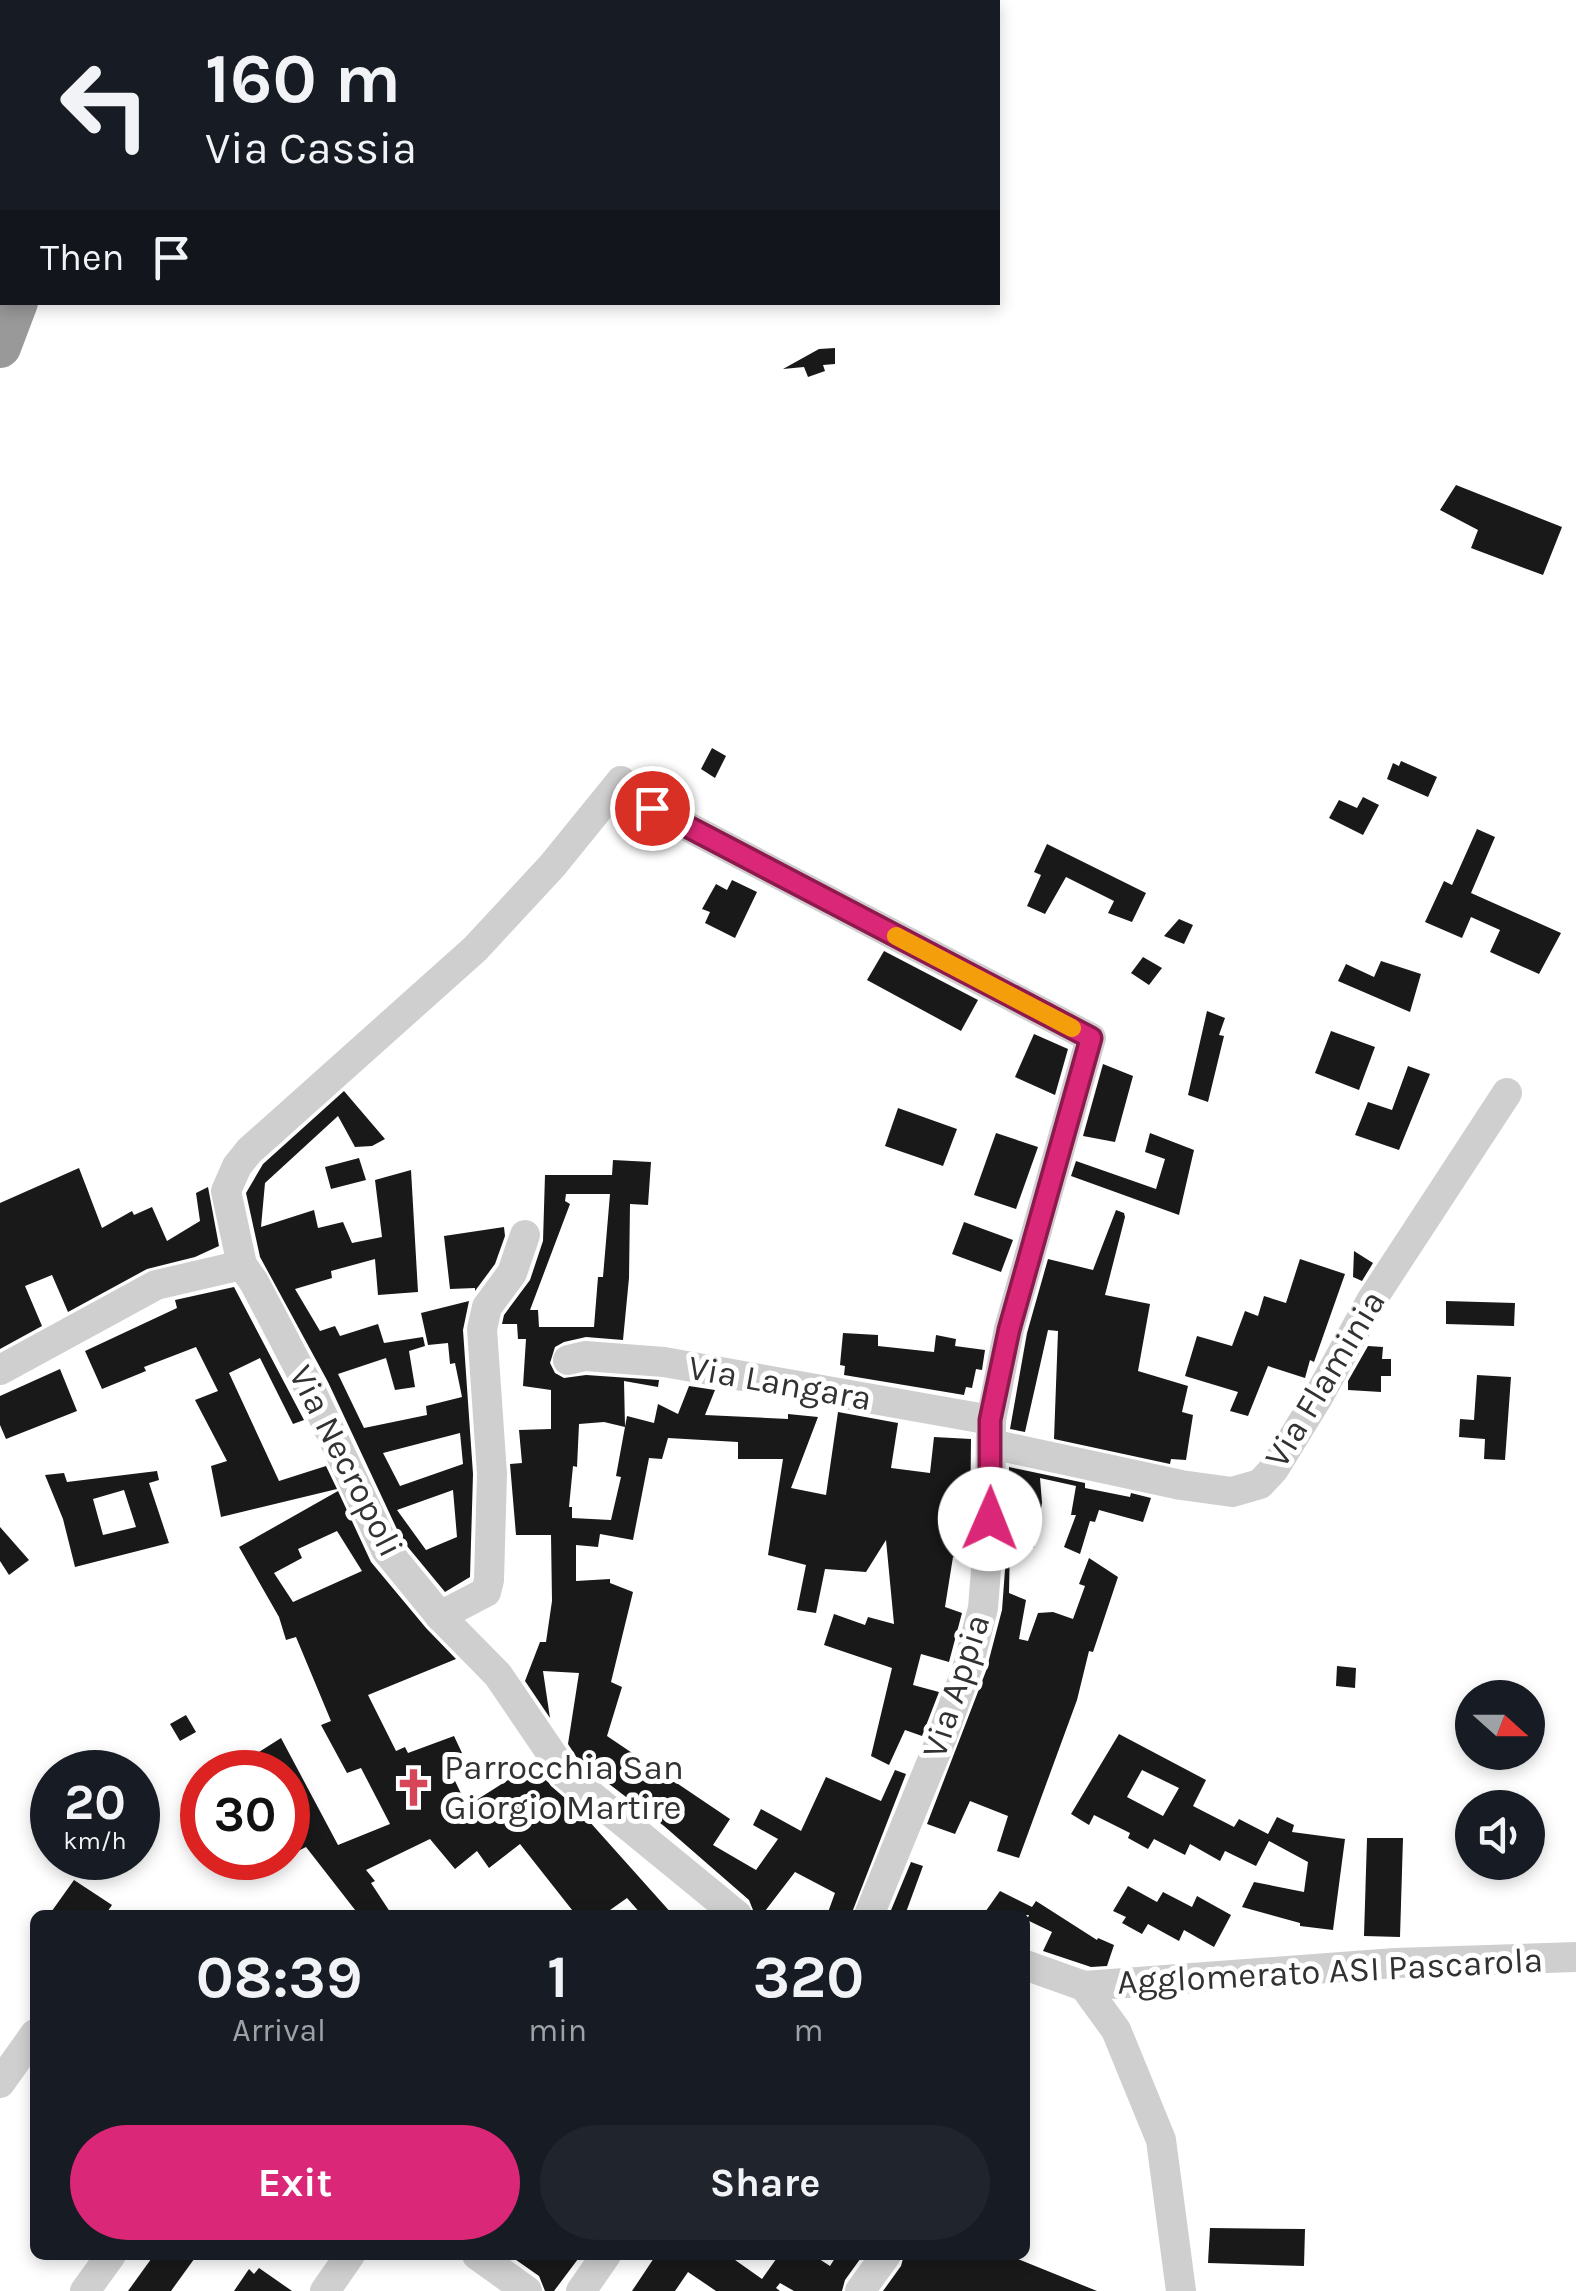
<!DOCTYPE html>
<style>
:root{--surface:#171b24;--page:#20242c;--text:#f1f3f6;--muted:#9ea1a6;--accent:#db2777}
body{margin:0;font-family:Karla,sans-serif;background:var(--page);color:var(--text);height:100vh;display:flex;flex-direction:column;font-size:38px;white-space:nowrap}
*{box-sizing:border-box;margin:0}
p{font-size:32px;color:var(--muted)}
.icon{flex:none;width:55px;height:55px;fill:none;stroke:currentColor;stroke-width:2;stroke-linecap:round;stroke-linejoin:round}
.map{position:relative;flex:1;overflow:hidden}
.side{position:absolute;left:30px;top:1910px;width:1000px;height:350px;display:flex;flex-direction:column;background:var(--surface);border-radius:15px;box-shadow:0 5px 15px #0003}
.side>*{flex:none}
.hud{position:absolute;left:0px;top:0px;width:1000px;height:305px;box-shadow:0 5px 15px #0003;background:#171b24;color:var(--text);overflow:hidden}
.needle{width:65px;rotate:111deg}
.buttons{position:absolute;left:1455px;top:1680px;display:grid;gap:20px}
.buttons a{display:grid;place-items:center;width:90px;height:90px;border-radius:50%;background:var(--surface);box-shadow:0 5px 15px #0003;font-size:50px}
.speed{position:absolute;left:30px;top:1750px;display:flex;gap:20px;font-size:50px;font-weight:700;text-align:center}
.speed>*{display:grid;place-content:center;width:130px;height:130px;border-radius:50%;background:var(--surface);box-shadow:0 5px 15px #0003;line-height:1}
.speed small{font-size:25px;font-weight:400}
.speed .limit{border:15px solid #d22;background:#fff;color:#111}
.pin{position:absolute;display:grid;place-items:center;width:85px;height:85px;color:#fff;margin:-42px;border:5px solid #fff;border-radius:50%;box-shadow:0 2px 10px #0007}
.me{position:absolute;width:110px;margin:-55px;rotate:1deg;stroke-linejoin:round;filter:drop-shadow(0 0 8px #0008)}
.turn{display:flex;align-items:center;gap:35px;height:210px;padding:0 40px;font-size:45px}
.turn .icon{width:130px;height:130px;stroke-width:2.5}
.turn b{display:block;font-size:70px;line-height:85px}
.then{display:flex;align-items:center;height:95px;padding:0 40px;background:#0003;gap:20px;font-size:38px}
.eta{display:flex;justify-content:space-evenly;align-items:center;height:170px;text-align:center}
.eta b{font-size:60px;font-weight:700;line-height:70px}
.primary-button{display:flex;gap:20px;margin-top:auto;padding:20px 40px}
.primary-button a{flex:1;height:115px;border-radius:60px;background:var(--accent);color:#fff;font-size:40px;font-weight:700;line-height:115px;text-align:center}
.primary-button a+a{background:var(--page);color:var(--text)}
.map>svg:first-child{display:block}
</style>
<div class="map">
<svg width="1576" height="2291" viewBox="0 0 1576 2291">
<rect width="100%" height="100%" fill="#fff"/>
<g fill="#191919" fill-rule="evenodd">
<polygon points="835,348 835,364 823,365 825,371 808,377 804,367 783,369 819,349"/>
<polygon points="1456,485 1562,527 1543,575 1471,548 1478,530 1440,510"/>
<polygon points="712,748 726,756 715,778 701,769"/>
<polygon points="1401,761 1437,777 1428,797 1387,779 1393,763 1399,766"/>
<polygon points="1363,797 1379,805 1363,835 1329,818 1339,800 1357,808"/>
<polygon points="1477,829 1495,837 1471,893 1561,933 1539,974 1490,952 1500,930 1471,917 1462,938 1425,922 1444,881 1452,885"/>
<polygon points="1047,844 1146,893 1132,922 1108,913 1114,901 1066,877 1045,914 1027,906 1041,875 1034,872"/>
<polygon points="732,880 757,892 735,938 705,923 710,912 702,909 716,884 727,890"/>
<polygon points="1179,919 1193,925 1184,944 1164,936"/>
<polygon points="884,951 978,1000 961,1031 867,980"/>
<polygon points="1143,957 1162,968 1149,985 1131,973"/>
<polygon points="1381,961 1421,974 1410,1012 1338,981 1346,964 1374,977"/>
<polygon points="1207,1011 1225,1018 1219,1035 1224,1036 1208,1102 1188,1095"/>
<polygon points="1331,1031 1375,1047 1359,1090 1315,1073"/>
<polygon points="1034,1034 1068,1049 1055,1095 1015,1077"/>
<polygon points="1103,1064 1133,1076 1115,1142 1083,1136"/>
<polygon points="1408,1066 1430,1074 1399,1150 1355,1135 1368,1102 1392,1110"/>
<path d="M344,1091L385,1139L372,1146L355,1147L338,1116L265,1183L261,1227L314,1210L318,1228L343,1222L352,1243L382,1237L375,1180L411,1170L418,1292L378,1295L375,1259L331,1271L332,1278L295,1289L320,1331L335,1326L340,1336L378,1324L384,1343L423,1337L425,1346L409,1351L415,1387L395,1390L386,1358L338,1374L364,1428L427,1415L426,1406L462,1397L455,1363L450,1364L448,1343L428,1345L421,1313L469,1301L463,1330L473,1474L470,1577L445,1592L402,1540L328,1382L260,1257L246,1193L263,1164ZM460,1433L463,1464L400,1486L383,1453ZM453,1490L457,1537L426,1550L397,1510Z"/>
<polygon points="898,1108 957,1129 943,1166 885,1146"/>
<polygon points="996,1133 1038,1147 1016,1209 974,1195"/>
<polygon points="1150,1133 1194,1150 1179,1215 1071,1176 1076,1161 1156,1189 1165,1159 1145,1152"/>
<polygon points="359,1158 366,1180 331,1189 325,1167"/>
<path d="M613,1160L651,1162L648,1205L630,1204L629,1278L623,1340L586,1337L564,1342L555,1347L550,1363L555,1373L564,1378L586,1375L659,1380L658,1387L624,1381L625,1427L604,1422L579,1424L577,1467L573,1466L569,1507H572V1518L611,1520L621,1477L616,1476L627,1416L654,1423L658,1404L678,1414L689,1386L715,1390L705,1415L788,1419V1414L818,1417L791,1488L826,1495L838,1412L898,1423L891,1468L930,1473L934,1437L971,1439L970,1532L967,1531L964,1558L953,1557L945,1607L962,1613L949,1662L921,1654L913,1685L939,1692L922,1736L905,1730L889,1765L871,1756L892,1668L824,1645L834,1614L865,1625L868,1617L894,1624L886,1540L866,1572L825,1569L816,1613L797,1610L806,1565L768,1555L783,1459H738V1442L668,1438L662,1459L649,1458L633,1540L600,1534L598,1547L576,1545V1581L610,1579V1583L633,1592L611,1682L622,1687L607,1736L730,1819L713,1845L756,1870L778,1839L753,1825L761,1809L801,1831L826,1777L881,1801L895,1770L906,1774L851,1915H827L835,1893L795,1872L762,1915H755L749,1900L664,1826L579,1761L568,1744L579,1673L543,1671L550,1718L525,1681L540,1642H546L552,1601L551,1535H516L510,1464L522,1463L519,1430L551,1429V1390L523,1386L526,1339H518L517,1324H502L504,1315L530,1280L543,1241L545,1175H612ZM566,1194H610L603,1277H598L594,1327H539L538,1310H530L570,1204L565,1201Z"/>
<polygon points="79,1168 102,1228 132,1211 134,1215 152,1207 167,1241 200,1221 196,1193 208,1187 219,1246 195,1257 147,1269 68,1312 52,1275 25,1286 42,1326 0,1349 0,1203"/>
<polygon points="1116,1210 1124,1213 1125,1217 1105,1295 1150,1304 1138,1371 1188,1386 1182,1412 1193,1415 1186,1460 1171,1459 1170,1464 1054,1439 1058,1331 1048,1330 1025,1432 1010,1429 1027,1333 1048,1259 1093,1270"/>
<polygon points="964,1222 1013,1240 1001,1272 952,1254"/>
<polygon points="504,1227 505,1236 495,1264 475,1291 475,1288 450,1289 444,1236"/>
<polygon points="1354,1251 1373,1263 1362,1281 1353,1277"/>
<polygon points="1300,1259 1345,1274 1314,1362 1310,1360 1305,1378 1268,1366 1248,1416 1230,1411 1238,1392 1185,1376 1197,1336 1232,1346 1245,1311 1258,1316 1264,1296 1286,1303"/>
<polygon points="234,1287 304,1420 293,1424 260,1358 229,1373 279,1481 326,1466 337,1489 221,1517 211,1466 227,1461 195,1400 218,1391 196,1347 144,1367 146,1371 102,1389 85,1351 177,1308 175,1300"/>
<polygon points="1446,1301 1515,1303 1514,1326 1446,1324"/>
<polygon points="843,1333 878,1335 878,1346 934,1352 936,1335 956,1339 955,1346 985,1350 982,1370 976,1369 972,1388 966,1387 964,1395 844,1375 845,1366 840,1365"/>
<polygon points="1368,1346 1383,1347 1382,1359 1391,1359 1391,1376 1381,1376 1381,1392 1348,1390 1348,1381"/>
<polygon points="60,1369 77,1411 6,1439 0,1425 0,1396"/>
<polygon points="1477,1375 1511,1377 1505,1460 1484,1459 1485,1439 1459,1437 1460,1419 1474,1420"/>
<polygon points="1009,1467 1085,1483 1085,1488 1130,1497 1131,1493 1151,1498 1143,1522 1099,1510 1095,1522 1090,1521 1080,1554 1064,1547 1076,1515 1071,1515 1076,1486 1040,1478 1042,1503 1034,1548 1007,1541"/>
<path d="M157,1471L159,1480L149,1483L169,1543L75,1567L63,1519L45,1475L64,1473L67,1482ZM124,1490L136,1527L103,1535L93,1499Z"/>
<path d="M338,1491L371,1562L426,1628L456,1659L368,1695L396,1751L405,1747L408,1753L454,1736L462,1753L445,1760L467,1806L535,1763L551,1786L580,1811L673,1915H642L627,1898L603,1915H576L520,1844L489,1868L477,1851L455,1869L430,1839L366,1870L375,1881L371,1883L392,1915H359L306,1847L288,1856V1850L302,1832L288,1805V1772H270L259,1752L281,1738L338,1845L390,1824L361,1768L347,1773L321,1725L331,1721L296,1637L286,1640L279,1617L239,1547ZM337,1531L362,1571L293,1602L274,1573L302,1558L298,1549Z"/>
<polygon points="0,1527 29,1560 9,1575 0,1561"/>
<polygon points="1007,1543 1010,1543 1009,1593 1026,1600 1019,1639 1028,1641 1038,1613 1053,1612 1073,1619 1085,1586 1079,1584 1089,1558 1118,1577 1093,1652 1089,1651 1077,1700 1019,1858 997,1851 1008,1816 970,1801 955,1834 927,1824 986,1671 1002,1610"/>
<polygon points="1337,1666 1356,1668 1355,1688 1336,1686"/>
<polygon points="186,1715 196,1732 180,1741 170,1724"/>
<path d="M1119,1734L1206,1780L1193,1806L1234,1827L1239,1819L1268,1834L1277,1817L1294,1825L1292,1832L1345,1839L1333,1930L1300,1926V1923L1242,1907L1254,1882L1304,1892L1308,1862L1269,1841L1256,1866L1225,1851L1220,1861L1190,1844L1185,1855L1154,1839L1148,1849L1128,1838L1130,1833L1094,1815L1089,1825L1071,1814ZM1142,1770L1179,1788L1163,1816L1127,1797Z"/>
<polygon points="1367,1838 1403,1838 1400,1937 1364,1936"/>
<polygon points="911,1862 923,1866 905,1915 889,1915"/>
<polygon points="74,1880 112,1905 105,1915 49,1915"/>
<polygon points="1128,1886 1157,1902 1163,1892 1192,1907 1197,1896 1231,1915 1214,1947 1184,1930 1179,1941 1148,1924 1142,1934 1122,1923 1126,1917 1113,1911"/>
<polygon points="1000,1891 1032,1907 1036,1901 1097,1940 1098,1938 1114,1945 1107,1966 1091,1967 1043,1951 1052,1932 1027,1920 1029,1915 983,1915"/>
<polygon points="1210,2228 1305,2229 1304,2266 1208,2263"/>
<polygon points="154,2255 197,2255 171,2291 128,2291"/>
<polygon points="509,2255 581,2255 554,2291 545,2291 539,2276"/>
<polygon points="656,2255 728,2255 762,2279 779,2255 813,2255 830,2266 837,2255 863,2255 845,2280 842,2291 794,2291 780,2283 776,2288 780,2291 716,2291 688,2272 675,2291 632,2291"/>
<polygon points="904,2255 1008,2255 1097,2291 883,2291 901,2266"/>
<polygon points="259,2268 292,2291 234,2291 249,2269 254,2274"/>
</g>
<g fill="none" stroke-linecap="round" stroke-linejoin="round">
<g stroke="#cfcfcf" stroke-width="30">
<polyline points="652,808 1091,1038 1009,1329 991,1420 990,1519 983,1608 968,1666 942,1737 869,1915"/>
<polyline points="242,1265 226,1191 237,1166 249,1151 475,949 552,866 621,781"/>
<polyline points="568,1360 585,1356 664,1362 991,1420"/>
<polyline points="0,1370 156,1285 242,1265 254,1282 311,1391 386,1550 440,1616 498,1675 566,1775 737,1915"/>
<polyline points="991,1444 1181,1485 1232,1492 1260,1484 1274,1469 1317,1399 1371,1301 1507,1093"/>
<polyline points="440,1616 486,1592 489,1580 492,1474 482,1329 487,1307 512,1273 525,1235"/>
<polyline points="1025,1965 1084,1986 1395,1963 1576,1957"/>
<polyline points="1084,1986 1116,2030 1161,2140 1181,2291"/>
<polyline points="0,2083 35,2034"/>
<polyline points="477,2255 527,2291"/>
<polyline points="85,2291 111,2255"/>
<polyline points="325,2291 350,2255"/>
<polyline points="581,2291 606,2255"/>
<polyline points="860,2291 886,2255"/>
</g>
<g stroke="#999" stroke-width="42">
<polyline points="97,2 98,0"/>
<polyline points="130,2 131,0"/>
<polyline points="0,256 2,249"/>
<polyline points="0,347 17,302"/>
</g>
</g>
<g fill="none" stroke-linecap="round" stroke-linejoin="round">
<defs>
<polyline id="route" points="652,808 1091,1038 1009,1330 990,1420 990,1519"/>
</defs>
<use href="#route" stroke="#8e194d" stroke-width="25"/>
<use href="#route" stroke="#db2777" stroke-width="18"/>
<polyline stroke="#f59e0b" stroke-width="18" points="896,936 1072,1028"/>
</g>
<defs>
<symbol id="church-bare" viewBox="-9 -9 18 18"><path d="M-1.2-6h2.4v3.5h3.3v2.4h-3.3V6h-2.4V-.1h-3.3v-2.4h3.3Z" fill="#d74658" stroke="#fff" stroke-width="2.5" paint-order="stroke"/></symbol>
</defs>
<g fill-rule="evenodd">
<use href="#church-bare" x="386" y="1760" width="55" height="55"/>
</g>
<g text-anchor="middle" dominant-baseline="central" stroke-width="10" stroke-linejoin="round" paint-order="stroke">
<g font-size="35" fill="#323232" stroke="#fff">
<text transform="translate(1325 1379) rotate(-59)">Via Flaminia</text>
<text transform="translate(780 1383) rotate(10)">Via Langara</text>
<text transform="translate(346 1461) rotate(63)">Via Necropoli</text>
<text transform="translate(956 1686) rotate(-72)">Via Appia</text>
<text transform="translate(1330 1971) rotate(-3)">Agglomerato ASI Pascarola</text>
</g>
<g font-size="35" fill="#323232" stroke="#fff" text-anchor="start">
<text x="444" y="1767">Parrocchia San<tspan x="444" dy="40">Giorgio Martire</tspan></text>
</g>
</g>
</svg>
<div class="buttons">
<a><svg class="needle" viewBox="-14 -14 28 28"><path d="M0-13l5 13h-10z" fill="#e53935"/><path d="M0 13l5-13h-10z" fill="#9ea1a6"/></svg></a>
<a><svg class="icon" aria-label="sound" viewBox="0 0 24 24"><path d="M4 9h4l5-4v14l-5-4H4zM17 9q2 3 0 6"/></svg></a>
</div>
<div class="speed"><div>20<small>km/h</small></div><div class="limit">30</div></div>
<div class="pin" style="left:652px;top:808px;background:#d93025"><svg class="icon" aria-label="arrive" viewBox="0 0 24 24"><path d="M6 21V4h12l-3 4 3 4H6"/></svg></div>
<svg class="me" style="left:990px;top:1519px" viewBox="-20 -20 40 40"><circle r="19" fill="#fff"/><path d="M0-13L10 11 0 6-10 11z" fill="#db2777"/></svg>
<div class="hud">
<div class="turn"><svg class="icon" aria-label="left" viewBox="0 0 24 24"><path d="M17 20v-9H6M10 6l-5 5 5 5"/></svg><div><b>160 m</b>Via Cassia</div></div>
<div class="then">Then<svg class="icon" aria-label="arrive" viewBox="0 0 24 24"><path d="M6 21V4h12l-3 4 3 4H6"/></svg></div>
</div>
<section class="side">
<div class="eta">
<div><b>08:39</b><p>Arrival</p></div>
<div><b>1</b><p>min</p></div>
<div><b>320</b><p>m</p></div>
</div>
<div class="primary-button"><a>Exit</a><a>Share</a></div>
</section>
</div>
